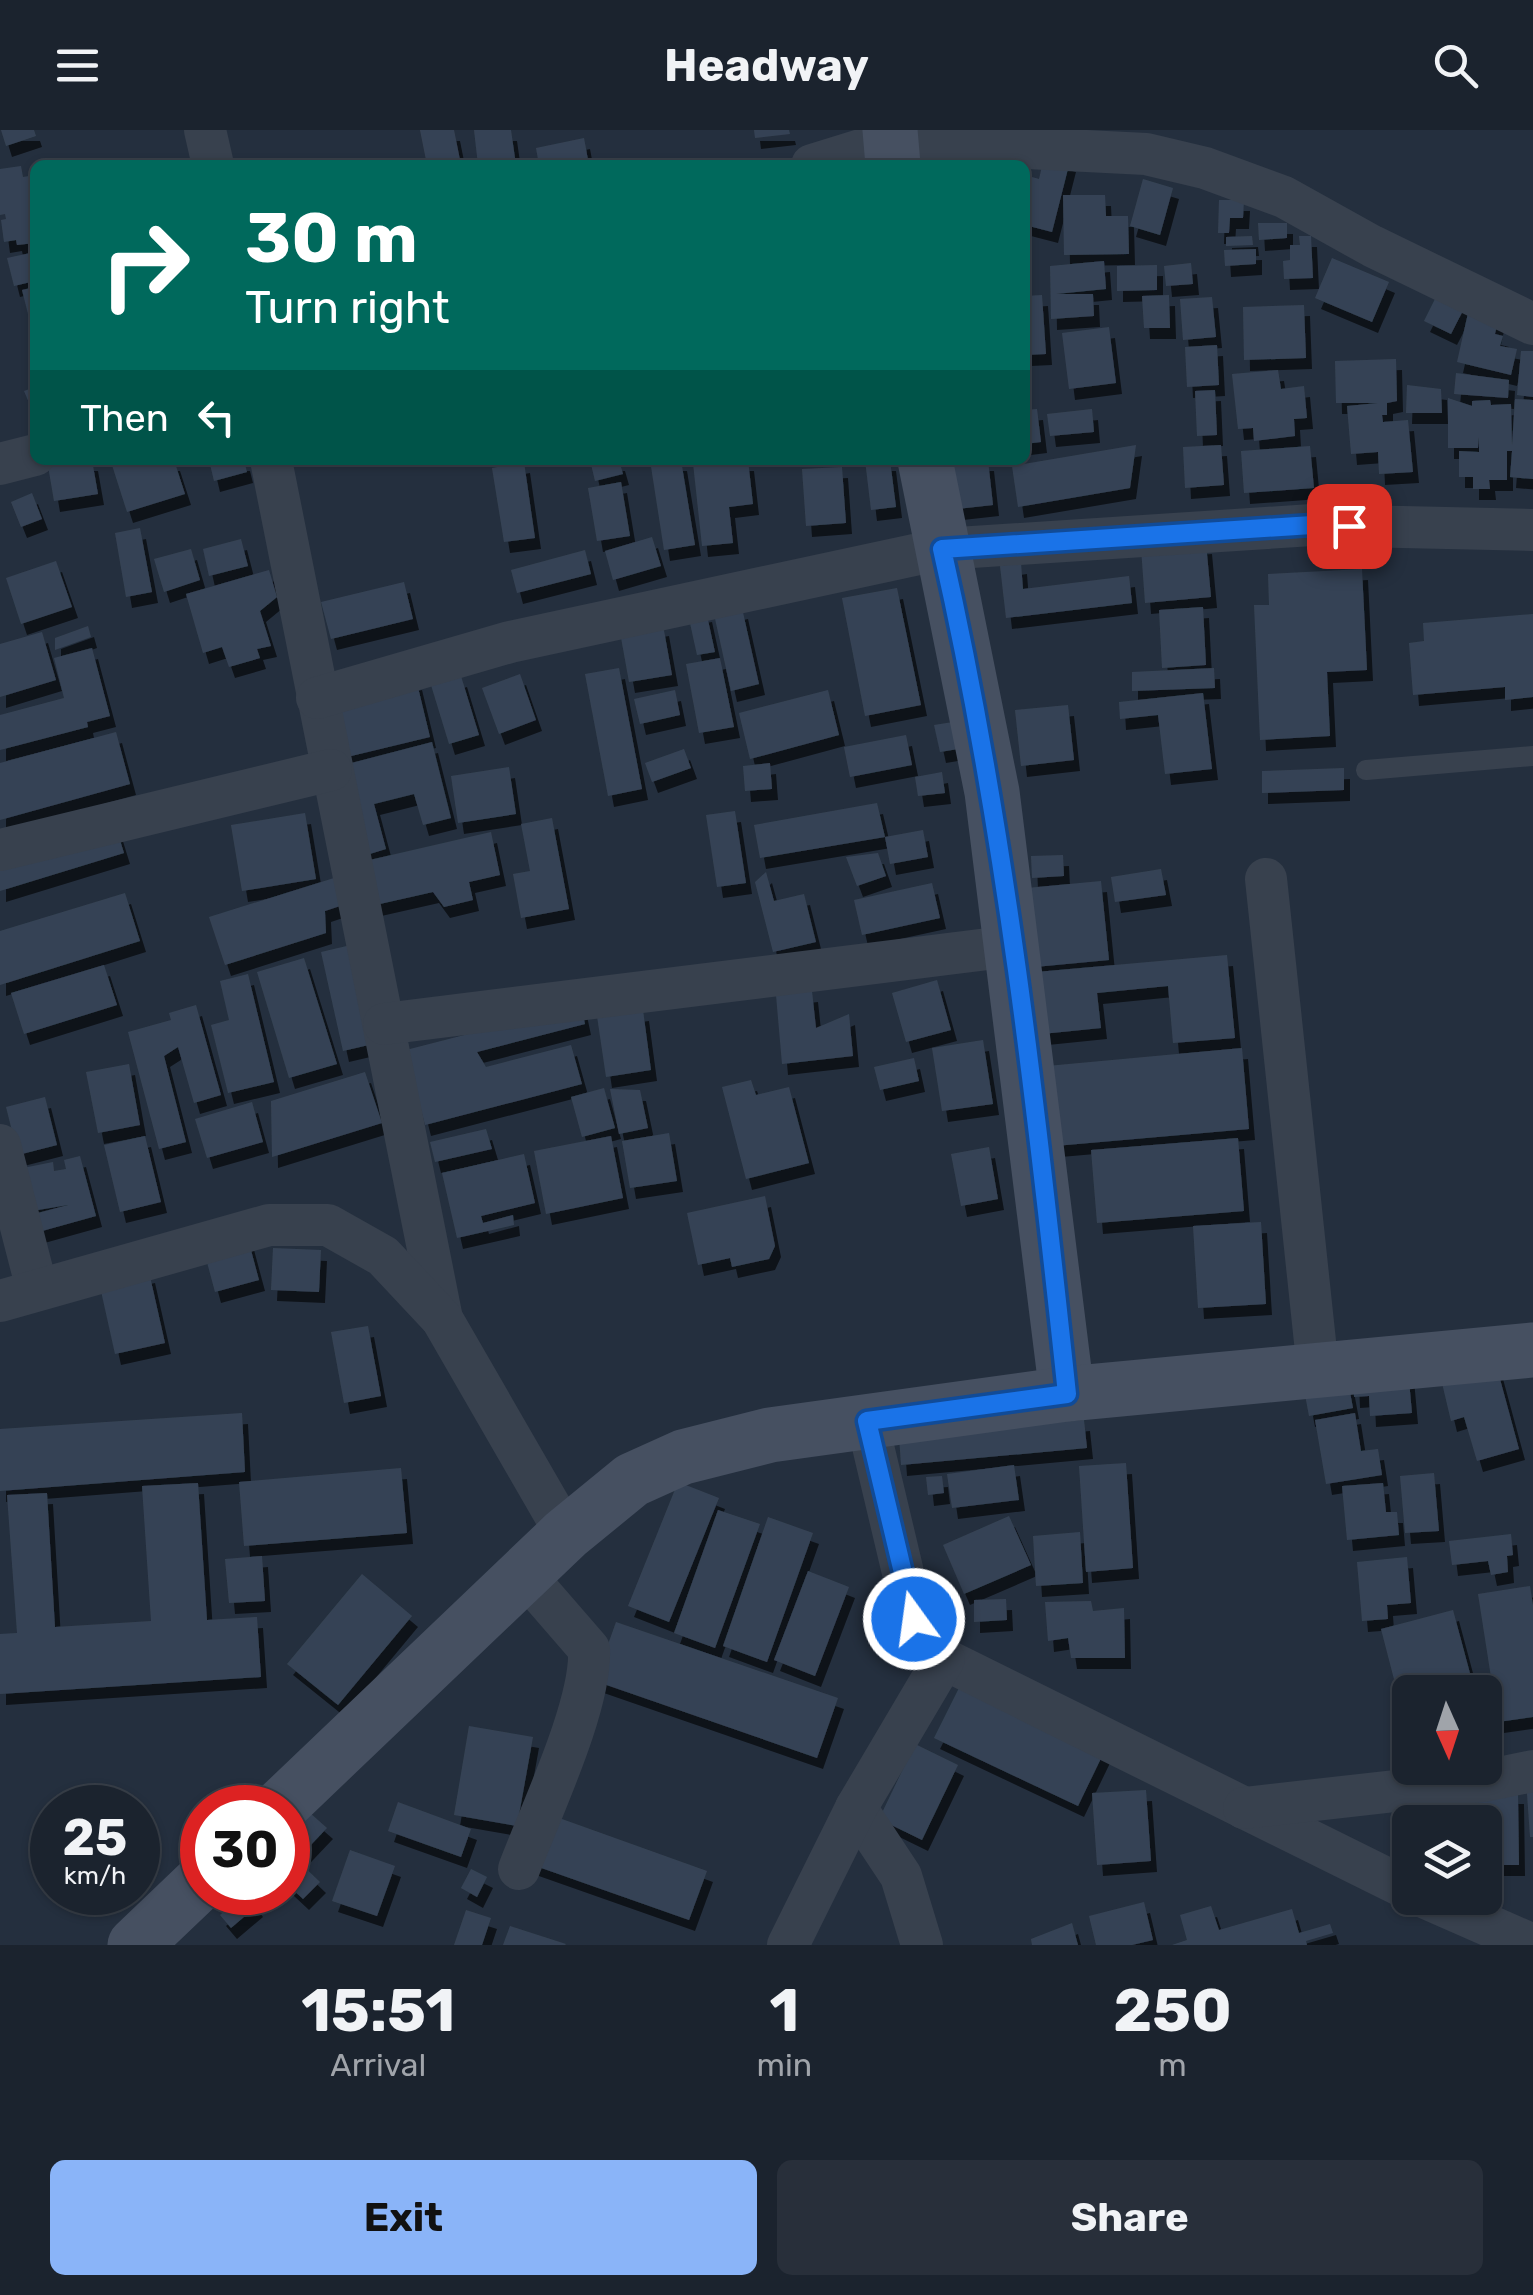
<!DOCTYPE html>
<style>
:root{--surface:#1b232e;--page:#282f3a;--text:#f1f3f6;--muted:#a0a4aa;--line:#39404a;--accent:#8ab4f8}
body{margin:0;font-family:Rubik,sans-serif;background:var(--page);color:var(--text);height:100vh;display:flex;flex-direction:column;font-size:38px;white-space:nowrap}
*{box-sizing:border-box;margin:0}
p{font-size:32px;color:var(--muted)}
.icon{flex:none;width:55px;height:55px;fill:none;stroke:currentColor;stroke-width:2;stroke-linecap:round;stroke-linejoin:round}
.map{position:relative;height:1815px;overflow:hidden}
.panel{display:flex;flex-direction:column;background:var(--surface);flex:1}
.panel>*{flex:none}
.banner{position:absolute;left:30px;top:30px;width:1000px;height:305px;border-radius:15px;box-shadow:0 2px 8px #0004,0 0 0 2px var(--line);background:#00695c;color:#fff;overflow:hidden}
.needle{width:65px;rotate:177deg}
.fabs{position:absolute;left:1392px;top:1545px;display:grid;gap:20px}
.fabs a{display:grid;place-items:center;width:110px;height:110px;border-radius:15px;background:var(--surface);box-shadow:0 2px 8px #0004,0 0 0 2px var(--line);font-size:50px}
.speed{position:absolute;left:30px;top:1655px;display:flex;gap:20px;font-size:50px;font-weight:700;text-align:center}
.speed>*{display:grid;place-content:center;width:130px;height:130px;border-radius:50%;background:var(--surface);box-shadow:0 2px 8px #0004,0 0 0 2px var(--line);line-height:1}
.speed small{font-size:25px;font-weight:400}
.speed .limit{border:15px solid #d22;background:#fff;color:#111}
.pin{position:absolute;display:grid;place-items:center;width:85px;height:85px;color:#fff;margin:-42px;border-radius:20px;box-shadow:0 5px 15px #0006}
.me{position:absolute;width:110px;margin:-55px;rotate:346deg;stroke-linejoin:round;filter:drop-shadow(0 0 8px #0008)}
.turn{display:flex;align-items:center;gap:35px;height:210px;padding:0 50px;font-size:45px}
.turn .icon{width:130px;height:130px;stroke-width:2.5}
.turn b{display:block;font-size:70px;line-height:85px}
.then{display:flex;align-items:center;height:95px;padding:0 50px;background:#0003;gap:20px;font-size:38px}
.eta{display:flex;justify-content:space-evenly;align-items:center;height:170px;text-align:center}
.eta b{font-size:60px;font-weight:700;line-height:70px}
.button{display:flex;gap:20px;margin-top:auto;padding:20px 50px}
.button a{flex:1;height:115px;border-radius:15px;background:var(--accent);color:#111;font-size:40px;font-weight:700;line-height:115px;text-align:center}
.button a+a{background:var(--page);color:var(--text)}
header{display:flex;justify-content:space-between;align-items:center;height:130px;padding:0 50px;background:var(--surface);font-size:45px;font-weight:700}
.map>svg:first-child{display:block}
</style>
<header><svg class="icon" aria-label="menu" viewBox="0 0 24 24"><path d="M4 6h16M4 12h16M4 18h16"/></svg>Headway<svg class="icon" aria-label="search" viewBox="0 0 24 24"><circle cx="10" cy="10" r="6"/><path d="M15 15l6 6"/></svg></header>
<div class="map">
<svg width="1533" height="1815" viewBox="0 0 1533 1815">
<defs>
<filter id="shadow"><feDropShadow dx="6" dy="11" stdDeviation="0" flood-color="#0009"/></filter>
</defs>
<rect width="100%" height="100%" fill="#242f3e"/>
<g fill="#364354" filter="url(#shadow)">
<polygon points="1,0 34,0 36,6 6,16"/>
<polygon points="420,0 454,0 461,35 427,35"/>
<polygon points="474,0 511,0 516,35 478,35"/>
<polygon points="754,0 789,0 790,4 755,8"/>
<polygon points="584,8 589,35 539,35 536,18"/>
<polygon points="1045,24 1070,31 1052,102 1025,95 1025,45 1039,49"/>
<polygon points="21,36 23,47 35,45 35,113 17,115 16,110 4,112 1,90 6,89 5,84 0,85 0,39"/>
<polygon points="1143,49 1173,58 1160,105 1130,96"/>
<polygon points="1063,65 1105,65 1106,86 1128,86 1129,124 1064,125"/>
<polygon points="1219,70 1244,70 1243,88 1230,88 1229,103 1218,103"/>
<polygon points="1258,93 1287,93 1287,108 1259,110"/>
<polygon points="1252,106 1253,115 1226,116 1226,107"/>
<polygon points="1299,106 1311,106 1313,148 1284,149 1283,131 1290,130 1290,115 1300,115"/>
<polygon points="1256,119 1256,134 1225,136 1224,120"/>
<polygon points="35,122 35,151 14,156 7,128"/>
<polygon points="1332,128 1389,152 1372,192 1315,168"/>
<polygon points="1104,131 1106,159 1056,164 1093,164 1094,186 1051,189 1050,136"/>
<polygon points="1191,133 1193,154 1166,156 1164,136"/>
<polygon points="1157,135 1157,160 1117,161 1117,136"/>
<polygon points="1443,153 1470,167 1451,204 1424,191"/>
<polygon points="35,157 35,208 34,208 22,160"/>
<polygon points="1042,165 1046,224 1025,225 1025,166"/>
<polygon points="1169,165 1170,198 1144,198 1142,166"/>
<polygon points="1212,167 1216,207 1183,210 1180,169"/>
<polygon points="1304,175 1306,228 1244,230 1243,177"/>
<polygon points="1468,183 1498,190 1495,204 1503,206 1500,216 1517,219 1511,245 1457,232"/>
<polygon points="1109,197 1116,253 1069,259 1062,203"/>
<polygon points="1217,215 1219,255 1187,257 1185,217"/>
<polygon points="1521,221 1533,221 1533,267 1517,265"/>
<polygon points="1396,229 1397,271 1387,273 1387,285 1382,285 1383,292 1408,290 1413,342 1379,344 1378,322 1351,324 1347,276 1378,273 1336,273 1335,231"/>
<polygon points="1278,240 1281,259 1304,256 1307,288 1294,289 1295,306 1254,311 1253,298 1238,299 1232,244"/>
<polygon points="1456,243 1509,250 1508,268 1454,264"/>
<polygon points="1407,255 1441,259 1442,283 1406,283"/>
<polygon points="35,257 35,287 24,261"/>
<polygon points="1215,260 1217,305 1197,306 1195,261"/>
<polygon points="1448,268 1472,276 1472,271 1490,270 1491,275 1511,274 1512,315 1515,269 1533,270 1533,349 1510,347 1512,321 1507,321 1507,350 1489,350 1490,359 1473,359 1473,347 1459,347 1459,321 1479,322 1479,307 1478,318 1448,318"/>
<polygon points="1037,279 1041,312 1025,314 1025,280"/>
<polygon points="1092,279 1094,302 1050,306 1047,284"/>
<polygon points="1136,315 1130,358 1018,377 1012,336"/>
<polygon points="1221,315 1224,355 1185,358 1183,317"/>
<polygon points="1310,316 1314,358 1244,363 1241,321"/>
<polygon points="47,330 92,330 98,364 54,371"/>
<polygon points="127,330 174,330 185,364 127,382 112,335"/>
<polygon points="209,330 244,330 247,342 214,351"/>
<polygon points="590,330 619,330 623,344 595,351"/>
<polygon points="650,330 681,330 695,415 664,420"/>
<polygon points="721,330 748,330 753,374 729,377 733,413 702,416 693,333"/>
<polygon points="865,330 890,330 896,377 871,380"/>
<polygon points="943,330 988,330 993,375 948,380"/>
<polygon points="524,332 535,408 504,412 492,338"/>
<polygon points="842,337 846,393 806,396 802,339"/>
<polygon points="621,352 630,406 597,411 588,358"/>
<polygon points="32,363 42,389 21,397 11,372"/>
<polygon points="140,398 152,462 126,467 115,403"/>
<polygon points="652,407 661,436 613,450 605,421"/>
<polygon points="241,409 248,436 209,446 203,419"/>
<polygon points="1206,413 1211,467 1145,473 1141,418"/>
<polygon points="191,419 200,450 164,462 154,429"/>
<polygon points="585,420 591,444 517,463 511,440"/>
<polygon points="56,431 72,477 21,494 6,448"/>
<polygon points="1021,433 1023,459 1129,446 1132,473 1006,488 1000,436"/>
<polygon points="1362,439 1367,540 1327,542 1330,606 1260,610 1254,475 1269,475 1268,444"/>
<polygon points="269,440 277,467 260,481 271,516 257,519 260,528 229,537 222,517 203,523 186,464"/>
<polygon points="404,452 413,489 331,509 321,472"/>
<polygon points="897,458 921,575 865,586 842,468"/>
<polygon points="1203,477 1206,535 1162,538 1159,480"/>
<polygon points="742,478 759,554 731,561 714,484"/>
<polygon points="706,481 715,522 697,525 688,484"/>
<polygon points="1533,484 1533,567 1505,570 1505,557 1413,565 1409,513 1424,511 1423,493"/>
<polygon points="663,495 672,545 629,552 620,502"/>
<polygon points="88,496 91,507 55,520 55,508"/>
<polygon points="42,502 56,550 0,567 0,514"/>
<polygon points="92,518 110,586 87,592 88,597 0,620 0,585 64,568 54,528"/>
<polygon points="720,528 734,597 699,603 686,534"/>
<polygon points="619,538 642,659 608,666 585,544"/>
<polygon points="1214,538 1215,558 1132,561 1132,542"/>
<polygon points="520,544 536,590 499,604 482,558"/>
<polygon points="461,546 479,605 449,614 431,555"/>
<polygon points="416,549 430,607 343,628 328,571"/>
<polygon points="675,560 680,585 640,594 634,569"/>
<polygon points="828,560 839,605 750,629 739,583"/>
<polygon points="1203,563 1212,639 1165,644 1158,585 1120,589 1119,572"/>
<polygon points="1068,575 1074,630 1021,636 1015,580"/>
<polygon points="953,592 958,619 940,622 934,595"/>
<polygon points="116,602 130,654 0,690 0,633"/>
<polygon points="906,605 912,635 850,647 844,617"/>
<polygon points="432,612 451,688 423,695 414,664 374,674 386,719 360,727 336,637"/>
<polygon points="684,619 691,638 652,652 645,633"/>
<polygon points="770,633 772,659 745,661 743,636"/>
<polygon points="509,637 516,684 458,693 451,646"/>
<polygon points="1344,638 1344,660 1262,663 1262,641"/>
<polygon points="942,642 945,663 918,666 915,647"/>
<polygon points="877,673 885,707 923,700 928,727 890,734 885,707 760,728 754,695"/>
<polygon points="735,681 746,753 717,757 706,685"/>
<polygon points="305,683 316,749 242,761 231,695"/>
<polygon points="552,688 569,779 521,788 513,744 530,741 521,694"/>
<polygon points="115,694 124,723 0,761 0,729"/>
<polygon points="491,702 500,745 469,752 473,770 444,777 433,762 371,776 361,732"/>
<polygon points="878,723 886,746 857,756 846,727"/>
<polygon points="1063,725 1064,746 1032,748 1031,726"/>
<polygon points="1161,739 1166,765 1115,772 1111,747"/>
<polygon points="766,742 774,771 804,764 816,812 773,822 755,752"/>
<polygon points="334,748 343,775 325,781 326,803 225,835 209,787"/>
<polygon points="1101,751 1109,830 1035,837 1027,758"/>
<polygon points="932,753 940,788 862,805 854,770"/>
<polygon points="125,763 140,811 0,855 0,801"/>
<polygon points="351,815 373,914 343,921 321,822"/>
<polygon points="1227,825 1235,908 1173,913 1168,856 1097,863 1101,898 1042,904 1036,842"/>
<polygon points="304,828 337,934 289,948 257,842"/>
<polygon points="104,835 117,875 24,904 11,863"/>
<polygon points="248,844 274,952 228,963 211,895 229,890 220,851"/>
<polygon points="937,850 951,900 906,912 892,863"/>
<polygon points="812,861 816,898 849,884 853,926 782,934 776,865"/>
<polygon points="196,875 221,965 194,973 178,917 164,926 186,1012 159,1019 128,902 171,890 169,883"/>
<polygon points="581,875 585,894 477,922 486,937 571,915 582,954 425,995 406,920"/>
<polygon points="643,880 651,940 606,947 597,886"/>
<polygon points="983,910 993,974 942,981 932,918"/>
<polygon points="1242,918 1249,999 1055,1016 1047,936"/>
<polygon points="914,928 919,951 880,960 874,937"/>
<polygon points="129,934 140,995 98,1003 86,942"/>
<polygon points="365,942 382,993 272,1027 271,971"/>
<polygon points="751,950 756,965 789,957 809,1033 746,1049 722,957"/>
<polygon points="604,958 615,998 582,1007 571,967"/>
<polygon points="610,959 640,960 648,998 619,1004"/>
<polygon points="45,967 57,1015 18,1025 6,977"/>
<polygon points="252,972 263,1012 207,1028 195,989"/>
<polygon points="486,999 492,1019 435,1032 430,1012"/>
<polygon points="669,1003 677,1051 630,1058 622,1011"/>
<polygon points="145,1006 161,1072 120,1082 104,1015"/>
<polygon points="611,1006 623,1068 546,1084 534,1021"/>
<polygon points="1238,1008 1244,1081 1097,1093 1091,1020"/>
<polygon points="989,1017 998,1069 961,1076 951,1024"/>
<polygon points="524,1024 535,1073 481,1086 483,1093 513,1085 514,1095 457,1108 442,1043"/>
<polygon points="80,1026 96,1086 35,1103 30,1085 68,1075 32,1081 23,1038 53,1032 54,1041 66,1039 64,1030"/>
<polygon points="765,1066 775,1116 769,1129 732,1137 730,1128 698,1135 687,1083"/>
<polygon points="1261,1092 1266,1174 1198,1178 1193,1096"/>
<polygon points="248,1109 259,1150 215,1162 204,1121"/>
<polygon points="273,1118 321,1120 319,1162 271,1160"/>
<polygon points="149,1142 165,1213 115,1224 99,1152"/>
<polygon points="368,1196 381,1266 344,1273 331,1202"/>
<polygon points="1497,1238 1519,1319 1477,1331 1464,1287 1451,1291 1442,1253"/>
<polygon points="1408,1239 1412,1283 1370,1286 1369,1266 1354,1267 1353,1244"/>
<polygon points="1347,1246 1353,1278 1309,1286 1303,1254"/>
<polygon points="242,1283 245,1342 0,1361 0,1299"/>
<polygon points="1355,1283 1361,1321 1378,1319 1382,1345 1326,1354 1315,1290"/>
<polygon points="1084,1290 1087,1318 901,1335 899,1306"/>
<polygon points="1126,1333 1133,1438 1086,1442 1079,1336"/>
<polygon points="1014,1335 1019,1370 952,1378 947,1344"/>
<polygon points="401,1338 407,1403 244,1416 239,1352"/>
<polygon points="1434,1343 1439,1401 1405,1403 1400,1346"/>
<polygon points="942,1346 944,1363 928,1365 926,1347"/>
<polygon points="678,1352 719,1368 669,1492 628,1476"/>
<polygon points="198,1353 207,1490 257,1487 261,1547 0,1564 0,1504 17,1503 7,1365 47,1363 55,1497 151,1491 142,1356"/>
<polygon points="1383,1353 1386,1382 1397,1382 1399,1405 1347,1410 1342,1356"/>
<polygon points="718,1380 760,1394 715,1518 674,1503"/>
<polygon points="1009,1386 1031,1435 964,1464 943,1415"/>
<polygon points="768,1387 813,1403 767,1532 723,1516"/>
<polygon points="1080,1402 1083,1453 1036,1456 1033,1406"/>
<polygon points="1511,1404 1513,1425 1507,1426 1508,1442 1491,1445 1488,1431 1452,1435 1449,1411"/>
<polygon points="262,1426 265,1471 229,1473 225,1429"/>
<polygon points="1407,1427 1411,1473 1387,1475 1388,1489 1362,1491 1357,1432"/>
<polygon points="808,1441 849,1457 815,1546 774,1530"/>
<polygon points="362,1444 412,1486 338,1575 287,1534"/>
<polygon points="1530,1456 1533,1475 1533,1587 1498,1592 1478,1464"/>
<polygon points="1006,1469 1007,1490 974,1492 974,1470"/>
<polygon points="1091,1471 1093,1481 1124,1478 1125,1528 1071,1528 1068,1508 1048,1511 1045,1472"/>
<polygon points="1453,1480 1471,1547 1434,1557 1430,1544 1395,1553 1381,1499"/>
<polygon points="616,1492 838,1568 817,1628 595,1551"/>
<polygon points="963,1550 1106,1618 1078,1676 934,1608"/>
<polygon points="469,1596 533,1607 517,1696 454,1685"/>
<polygon points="915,1614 958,1635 922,1710 879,1689"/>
<polygon points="1526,1649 1533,1649 1533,1707 1530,1707"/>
<polygon points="1146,1660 1151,1731 1097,1735 1092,1663"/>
<polygon points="1460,1663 1518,1663 1519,1735 1485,1735 1485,1692 1461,1692"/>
<polygon points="398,1672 471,1699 461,1727 388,1701"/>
<polygon points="310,1683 327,1698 288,1739 288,1706"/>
<polygon points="548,1684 707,1741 689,1790 530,1734"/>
<polygon points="350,1720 395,1736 377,1786 332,1771"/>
<polygon points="298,1731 320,1752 303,1769 288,1755 288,1743"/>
<polygon points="471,1739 487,1747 477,1767 461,1758"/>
<polygon points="229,1762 246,1762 257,1776 231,1798 220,1785 236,1771"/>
<polygon points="1144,1772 1153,1810 1132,1815 1096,1815 1089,1786"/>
<polygon points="1211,1776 1219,1800 1292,1779 1299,1803 1330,1794 1333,1803 1306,1811 1307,1815 1172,1815 1187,1810 1180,1785"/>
<polygon points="466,1780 491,1788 482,1815 454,1815"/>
<polygon points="1072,1793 1078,1815 1032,1815 1031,1809"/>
<polygon points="510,1796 566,1814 565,1815 503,1815"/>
</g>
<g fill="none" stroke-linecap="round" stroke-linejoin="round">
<polyline stroke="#38414e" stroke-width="20" points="1366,640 1533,626"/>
<g stroke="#38414e" stroke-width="42">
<polyline points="205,0 213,35"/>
<polyline points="812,35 890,11 1146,24 1205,38 1284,67 1372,116 1533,194"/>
<polyline points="271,330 442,1189"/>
<polyline points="0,334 35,325"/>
<polyline points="317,568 510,512 942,419 1312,395 1533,400"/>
<polyline points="0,720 331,640"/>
<polyline points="1266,749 1318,1240"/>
<polyline points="384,894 1012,816"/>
<polyline points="0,1015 37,1159"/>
<polyline points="0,1171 269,1095 328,1095 383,1126 442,1189 566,1404"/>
<polyline points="867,1291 914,1489 944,1529 1410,1760"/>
<polyline points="856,1678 901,1746 922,1815"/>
<polyline points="1244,1678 1484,1651 1533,1641"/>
<path d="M519,1739C540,1683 592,1575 589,1519L524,1444"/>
<polyline points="1426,1768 1533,1815"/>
<polyline points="788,1815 856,1678 944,1529"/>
</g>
<g stroke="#465061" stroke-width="55">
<polyline points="890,0 893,35"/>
<polyline points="925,330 992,662 1067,1264"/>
<polyline points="279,1678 566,1404 632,1350 683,1327 770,1305 1067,1264 1533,1220"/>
<polyline points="135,1815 202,1751"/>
</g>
</g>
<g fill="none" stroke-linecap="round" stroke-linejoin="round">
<defs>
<path id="route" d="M914,1489L867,1291L1067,1264C1037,981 1005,696 942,419L1312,395L1349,396"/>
</defs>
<use href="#route" stroke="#114b97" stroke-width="25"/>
<use href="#route" stroke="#1a73e8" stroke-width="18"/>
</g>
</svg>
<div class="fabs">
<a><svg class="needle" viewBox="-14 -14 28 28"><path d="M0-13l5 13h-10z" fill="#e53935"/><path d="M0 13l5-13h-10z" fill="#a0a4aa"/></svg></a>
<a><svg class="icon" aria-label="layers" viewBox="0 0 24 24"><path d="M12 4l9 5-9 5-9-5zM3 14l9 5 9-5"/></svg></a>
</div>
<div class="speed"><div>25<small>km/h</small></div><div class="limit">30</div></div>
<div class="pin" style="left:1349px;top:396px;background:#d93025"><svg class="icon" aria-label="arrive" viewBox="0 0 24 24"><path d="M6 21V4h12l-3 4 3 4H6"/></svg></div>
<svg class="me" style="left:914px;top:1489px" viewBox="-20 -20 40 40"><circle r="17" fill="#1a73e8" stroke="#fff" stroke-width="3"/><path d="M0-11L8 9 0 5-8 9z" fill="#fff"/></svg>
<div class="banner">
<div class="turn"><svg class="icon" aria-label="right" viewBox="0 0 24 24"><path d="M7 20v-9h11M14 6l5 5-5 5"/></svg><div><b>30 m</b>Turn right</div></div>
<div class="then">Then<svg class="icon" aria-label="left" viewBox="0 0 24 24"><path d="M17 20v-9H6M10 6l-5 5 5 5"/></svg></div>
</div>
</div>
<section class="panel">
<div class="eta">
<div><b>15:51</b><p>Arrival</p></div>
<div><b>1</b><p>min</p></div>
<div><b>250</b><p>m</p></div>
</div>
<div class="button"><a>Exit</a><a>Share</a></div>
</section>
